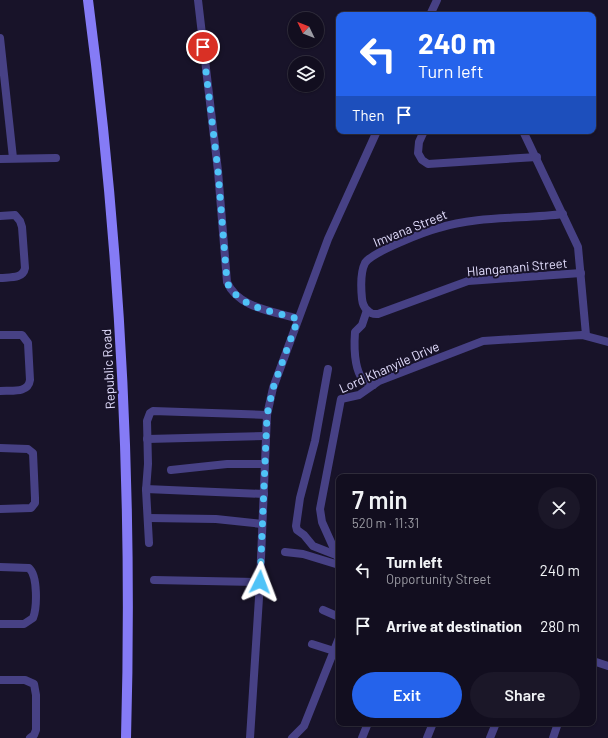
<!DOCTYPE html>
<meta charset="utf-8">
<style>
:root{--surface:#120e1f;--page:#1b1728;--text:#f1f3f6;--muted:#9c9ca4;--line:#312e3d;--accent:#2563eb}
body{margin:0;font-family:Barlow,sans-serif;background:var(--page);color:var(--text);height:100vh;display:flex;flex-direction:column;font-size:15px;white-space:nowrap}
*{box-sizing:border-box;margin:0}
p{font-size:13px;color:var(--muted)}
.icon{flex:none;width:22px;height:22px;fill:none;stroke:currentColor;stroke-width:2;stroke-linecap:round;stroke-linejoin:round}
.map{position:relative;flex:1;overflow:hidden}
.side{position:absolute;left:336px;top:474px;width:260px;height:252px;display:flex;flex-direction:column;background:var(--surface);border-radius:8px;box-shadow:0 1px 3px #0004,0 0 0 1px var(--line)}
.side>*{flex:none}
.hud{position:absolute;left:336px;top:12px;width:260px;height:122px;border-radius:8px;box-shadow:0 1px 3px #0004,0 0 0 1px var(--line);background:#2563eb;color:#fff;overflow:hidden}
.needle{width:26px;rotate:313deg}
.buttons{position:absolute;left:288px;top:12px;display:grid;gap:8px}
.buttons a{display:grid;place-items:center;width:36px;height:36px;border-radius:50%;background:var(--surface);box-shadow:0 1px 3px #0004,0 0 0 1px var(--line);font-size:20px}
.pin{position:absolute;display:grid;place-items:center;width:34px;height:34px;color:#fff;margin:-17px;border:2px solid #fff;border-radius:50%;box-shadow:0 1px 4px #0007}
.me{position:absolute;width:44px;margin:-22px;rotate:3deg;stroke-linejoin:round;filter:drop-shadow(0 0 3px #0008)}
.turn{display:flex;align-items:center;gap:14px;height:84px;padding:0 16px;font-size:18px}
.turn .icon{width:52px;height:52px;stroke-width:2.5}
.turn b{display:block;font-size:28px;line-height:34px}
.then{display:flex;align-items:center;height:38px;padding:0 16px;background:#0003;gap:8px;font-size:15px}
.round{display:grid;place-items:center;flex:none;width:42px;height:42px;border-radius:21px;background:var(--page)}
.summary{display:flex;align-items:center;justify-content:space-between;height:68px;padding:0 16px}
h1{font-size:24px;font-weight:600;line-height:30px}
.primary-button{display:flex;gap:8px;margin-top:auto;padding:8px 16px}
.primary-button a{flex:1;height:46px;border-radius:24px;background:var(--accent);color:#fff;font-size:16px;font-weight:600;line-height:46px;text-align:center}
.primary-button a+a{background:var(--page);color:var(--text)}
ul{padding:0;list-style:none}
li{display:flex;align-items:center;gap:12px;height:56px;padding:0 16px}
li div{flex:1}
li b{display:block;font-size:15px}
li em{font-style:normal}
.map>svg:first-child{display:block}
</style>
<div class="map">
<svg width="608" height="738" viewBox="0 0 608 738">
<rect width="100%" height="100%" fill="#181329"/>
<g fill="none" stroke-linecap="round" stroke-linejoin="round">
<g stroke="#474185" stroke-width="8">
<path d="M198,0L218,171L227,282C238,308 273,311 298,319"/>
<polyline points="430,15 437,0"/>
<polyline points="0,38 13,158"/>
<polyline points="424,131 419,142 418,153 422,160 428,164 537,157"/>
<polyline points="523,131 578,247 586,335"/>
<polyline points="0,159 56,158"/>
<path d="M563,214C524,219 475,216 439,228C424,232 372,252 365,263C360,273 361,289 362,299C363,308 369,315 378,314L468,281L581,273"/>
<path d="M0,216L15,215L20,221L22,227L25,268C23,279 10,277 0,278"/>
<path d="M367,310L362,325L355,332C354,346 353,383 373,385"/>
<path d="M0,335H22L28,343L30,380C28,394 11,390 0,391"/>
<polyline points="328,369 315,441 300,498 296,526 297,530 304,535 313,546 336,555"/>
<polyline points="147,439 265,436"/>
<polyline points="0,448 28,449 33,453 35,498 35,503 31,508 0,509"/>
<polyline points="171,470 227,464 264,464"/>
<polyline points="146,489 264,494"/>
<polyline points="149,518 216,519 262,524"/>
<polyline points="149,543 146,490 148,464 147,421 150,413 153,411 267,415"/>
<polyline points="285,552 303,554 339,565"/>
<polyline points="339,560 322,522 320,509 341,399 359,395 379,381 483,341 582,335 608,342"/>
<path d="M0,567L29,568C38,576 37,608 33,618L24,624H0"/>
<polyline points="154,580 260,582"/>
<polyline points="323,610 339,617"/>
<polyline points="312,644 334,651"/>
<polyline points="593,661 608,666"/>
<polyline points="0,680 25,680 34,684 36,695 36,730 34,735 30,738"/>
<polyline points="250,738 260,582 267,415 273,388 328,239 377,131"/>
<polyline points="292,738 304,726 339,638"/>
<polyline points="362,738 368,723"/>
<polyline points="427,738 433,723"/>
<polyline points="490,738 496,723"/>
<polyline points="553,738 558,723"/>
</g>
<path stroke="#857bf6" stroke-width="10" d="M88,0C120,244 133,492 126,738"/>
</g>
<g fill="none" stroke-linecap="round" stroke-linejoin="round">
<path stroke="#4fc3f7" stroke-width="7" stroke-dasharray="0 12.6" d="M203,47L218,171L227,282C238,308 273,311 298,319L273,388L267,415L260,582"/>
</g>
<g text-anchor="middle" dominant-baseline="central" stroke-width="4" stroke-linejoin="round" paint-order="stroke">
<g font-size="13" fill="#e2ddfd" stroke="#181329">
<text transform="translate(410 228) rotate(-22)">Imvana Street</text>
<text transform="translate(517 267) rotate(-5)">Hlanganani Street</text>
<text transform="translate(389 367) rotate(-24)">Lord Khanyile Drive</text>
<text transform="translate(108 369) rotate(-93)">Republic Road</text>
</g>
</g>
</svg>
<div class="buttons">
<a><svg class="needle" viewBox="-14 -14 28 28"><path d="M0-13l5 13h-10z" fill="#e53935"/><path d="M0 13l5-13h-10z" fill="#9c9ca4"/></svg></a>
<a><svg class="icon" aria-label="layers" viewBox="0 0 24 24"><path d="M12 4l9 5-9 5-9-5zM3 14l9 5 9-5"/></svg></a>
</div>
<div class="pin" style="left:203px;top:47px;background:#d93025"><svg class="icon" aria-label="arrive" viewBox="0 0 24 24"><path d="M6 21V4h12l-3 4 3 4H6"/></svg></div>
<svg class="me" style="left:260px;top:582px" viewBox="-20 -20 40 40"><path d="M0-17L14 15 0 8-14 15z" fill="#4fc3f7" stroke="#fff" stroke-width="4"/></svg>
<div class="hud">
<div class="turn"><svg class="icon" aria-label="left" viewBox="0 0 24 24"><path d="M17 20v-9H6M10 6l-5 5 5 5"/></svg><div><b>240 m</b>Turn left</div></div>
<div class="then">Then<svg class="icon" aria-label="arrive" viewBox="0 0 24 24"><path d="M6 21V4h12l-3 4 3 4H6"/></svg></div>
</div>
<section class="side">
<div class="summary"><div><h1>7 min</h1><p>520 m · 11:31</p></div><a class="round"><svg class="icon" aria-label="close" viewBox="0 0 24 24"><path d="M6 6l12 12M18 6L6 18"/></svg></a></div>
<ul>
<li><svg class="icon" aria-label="left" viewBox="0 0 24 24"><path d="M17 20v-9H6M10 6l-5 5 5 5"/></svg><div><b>Turn left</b><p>Opportunity Street</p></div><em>240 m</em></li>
<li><svg class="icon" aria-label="arrive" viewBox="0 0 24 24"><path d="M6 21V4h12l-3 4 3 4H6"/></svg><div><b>Arrive at destination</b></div><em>280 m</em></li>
</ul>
<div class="primary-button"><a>Exit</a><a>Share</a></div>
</section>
</div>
